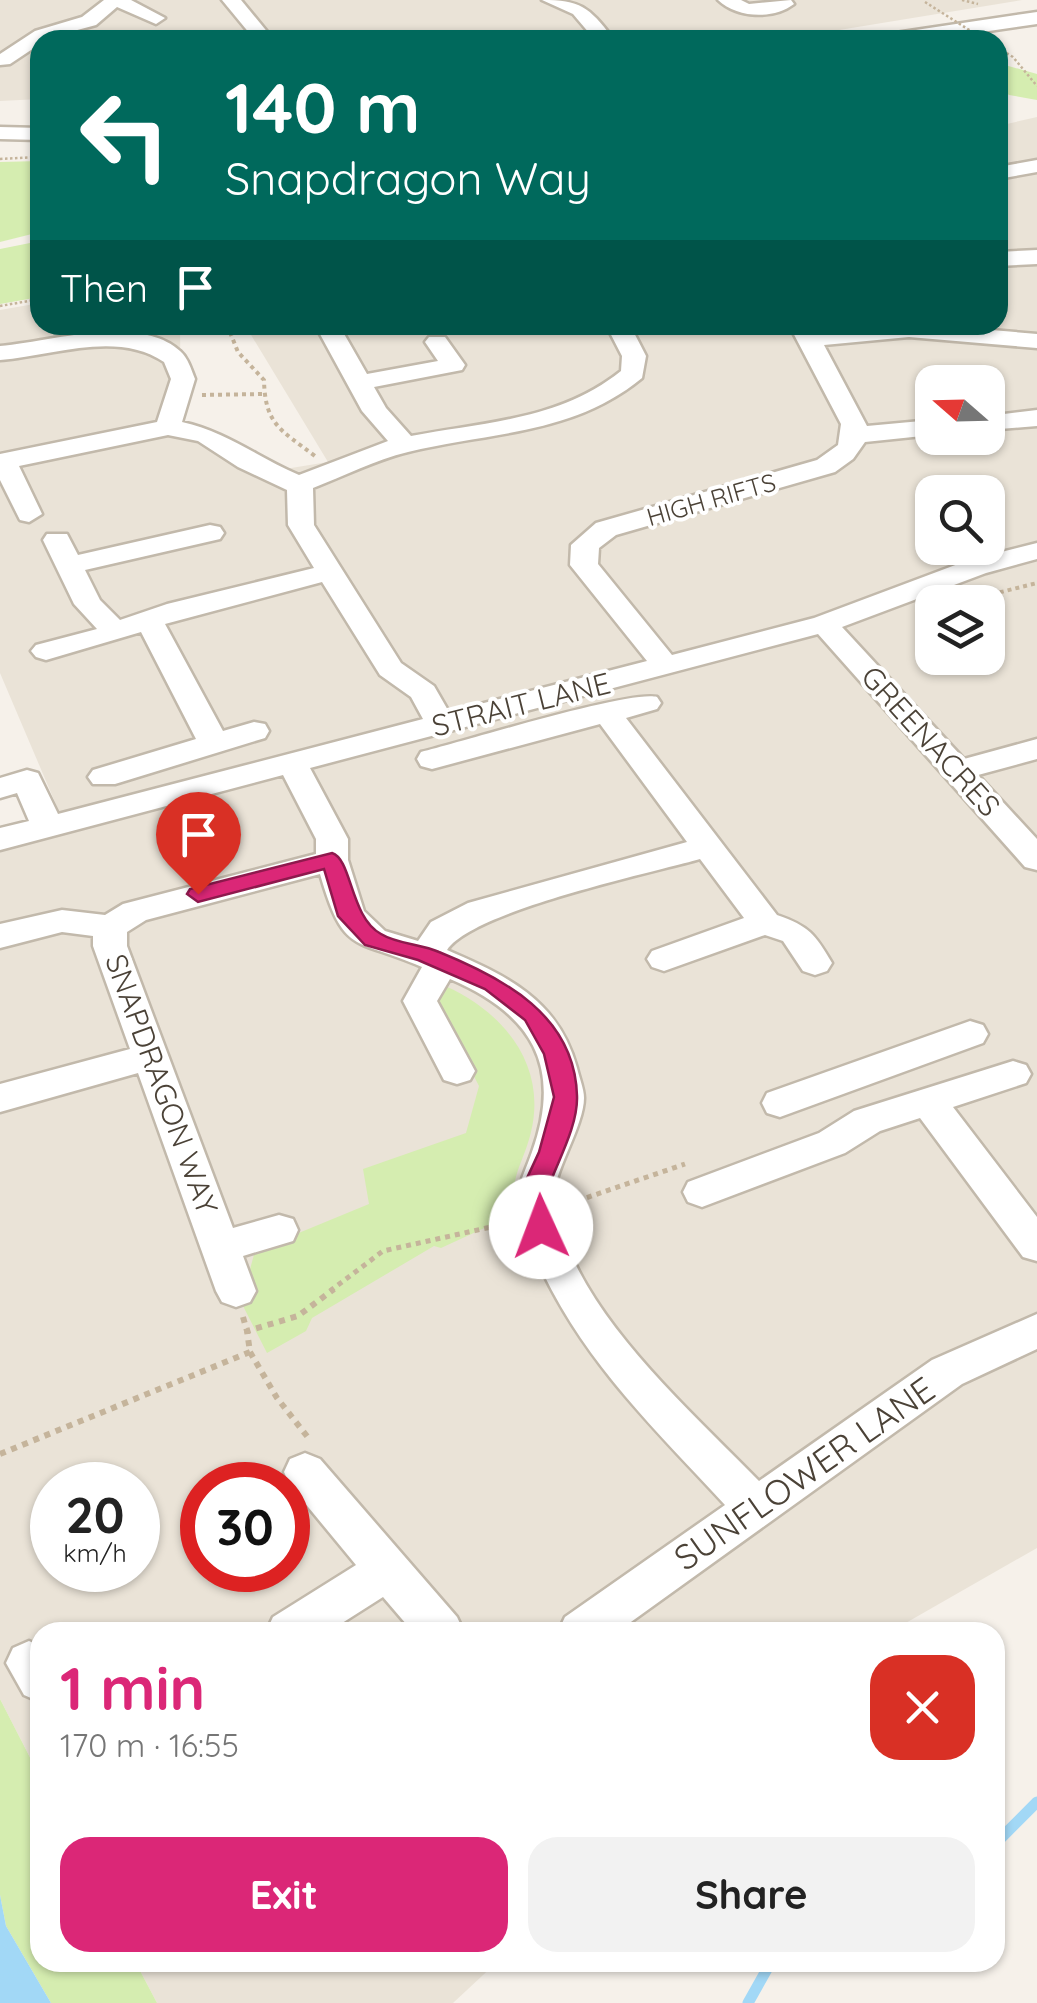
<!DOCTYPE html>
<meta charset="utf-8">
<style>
:root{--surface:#fff;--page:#f2f2f2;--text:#222;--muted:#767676;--accent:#db2777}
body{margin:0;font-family:Quicksand,sans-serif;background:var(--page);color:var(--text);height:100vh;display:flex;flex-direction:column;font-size:38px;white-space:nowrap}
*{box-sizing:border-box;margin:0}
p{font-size:32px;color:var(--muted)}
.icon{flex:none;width:55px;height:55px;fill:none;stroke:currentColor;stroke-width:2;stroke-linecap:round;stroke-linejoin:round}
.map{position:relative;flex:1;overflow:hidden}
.details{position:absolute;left:30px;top:1622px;width:975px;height:350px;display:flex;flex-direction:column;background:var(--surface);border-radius:30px;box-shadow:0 2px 8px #0004}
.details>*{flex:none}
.top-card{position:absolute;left:30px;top:30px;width:978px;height:305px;border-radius:30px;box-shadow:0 2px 8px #0004;background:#00695c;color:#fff;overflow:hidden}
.needle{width:65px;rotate:290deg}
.buttons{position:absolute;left:915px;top:365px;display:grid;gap:20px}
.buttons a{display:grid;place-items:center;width:90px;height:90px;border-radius:20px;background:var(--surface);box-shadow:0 2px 8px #0004;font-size:50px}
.speed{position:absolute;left:30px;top:1462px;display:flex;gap:20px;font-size:50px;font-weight:700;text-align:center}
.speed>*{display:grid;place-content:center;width:130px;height:130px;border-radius:50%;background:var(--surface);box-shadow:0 2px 8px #0004;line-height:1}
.speed small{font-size:25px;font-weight:400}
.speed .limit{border:15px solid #d22;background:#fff;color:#111}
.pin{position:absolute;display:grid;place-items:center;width:85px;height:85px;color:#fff;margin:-102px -42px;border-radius:50% 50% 50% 0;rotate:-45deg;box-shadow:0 0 10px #0007}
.pin .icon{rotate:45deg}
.me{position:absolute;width:110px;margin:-55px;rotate:358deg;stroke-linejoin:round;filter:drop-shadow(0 0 8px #0008)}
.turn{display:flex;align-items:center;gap:35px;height:210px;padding:0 30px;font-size:45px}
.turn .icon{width:130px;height:130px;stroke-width:2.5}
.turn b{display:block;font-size:70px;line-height:85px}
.then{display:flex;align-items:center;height:95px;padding:0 30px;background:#0003;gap:20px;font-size:38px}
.round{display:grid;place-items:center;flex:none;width:105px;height:105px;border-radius:30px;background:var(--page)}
.summary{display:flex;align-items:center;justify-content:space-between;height:170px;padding:0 30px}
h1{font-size:60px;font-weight:700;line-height:75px;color:var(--accent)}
.cta{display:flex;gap:20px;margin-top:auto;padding:20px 30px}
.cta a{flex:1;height:115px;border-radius:30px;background:var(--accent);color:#fff;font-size:40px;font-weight:700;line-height:115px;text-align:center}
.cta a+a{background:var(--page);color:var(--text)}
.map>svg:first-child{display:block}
</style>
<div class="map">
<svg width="1037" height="2003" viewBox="0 0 1037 2003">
<rect width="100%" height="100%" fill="#f6f1ea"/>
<g fill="#eae3d7" fill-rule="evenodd">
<polygon points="0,0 1022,0 778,40 40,40 40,99 0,101"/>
<path d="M1037,117V1548L890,1632H40V1777L0,1699V851L66,828L0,673V310L40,303V325H180L181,421L285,469L328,462L245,325H998V126ZM932,382H988V438H932ZM932,492H988V548H932ZM932,602H988V658H932ZM52,1485H138V1570H52ZM202,1485H288V1570H202Z"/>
<polygon points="136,1963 496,1963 453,2003 157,2003"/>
</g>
<g fill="#d5edb0">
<polygon points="998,63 1037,74 1037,100 1009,95 998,87"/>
<polygon points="40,161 40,232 0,242 0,162"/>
<polygon points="40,241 40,297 0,304 0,249"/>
<path d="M438,983C499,1007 548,1062 531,1132C523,1166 508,1176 517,1213L441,1248L434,1246L312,1318L306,1331L267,1353L241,1302L255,1251L369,1204L363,1169L466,1133L479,1086L437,1005Z"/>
<polygon points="0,1699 40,1777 40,1962 136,1963 157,2003 51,2003 6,1926 0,1895"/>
</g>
<polygon fill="#a2d8f6" points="0,1895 6,1926 51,2003 0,2003"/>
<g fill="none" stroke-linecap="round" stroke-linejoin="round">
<g stroke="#a2d8f6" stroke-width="11">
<polyline points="995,1844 1037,1802"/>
<polyline points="748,2003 771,1962"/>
</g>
<defs>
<g id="minor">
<polygon points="104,0 131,0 165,18 156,24 117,7 96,25 40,40 40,44 10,64 0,65 0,54 35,31 82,17"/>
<polygon points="222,0 241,0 274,40 255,40"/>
<path d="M542,0C580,0 589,7 612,37L577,40L590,34L573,14Z"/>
<path d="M718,0H741L749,4L791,0L794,4C773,20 737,18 718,0Z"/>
<polygon points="1037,12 1037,24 927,40 880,40 889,34"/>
<polygon points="0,127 40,128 40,140 0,139"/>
<polygon points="1037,160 1037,172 998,179 998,167"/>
<polygon points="1037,250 1037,264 998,266 998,252"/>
<path d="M315,325H339L367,374L438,361L425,342L429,337H445L465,365L462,370L374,387L386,408L411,436C485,422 560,420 621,371L622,356L606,325H630L646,356L642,378C573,435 490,432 408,452C375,460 344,476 313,488L314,525L401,663L434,686L449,712L647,661L570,565L571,545L596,523L817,460L838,445L841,424L789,325H813L816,331L933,325L1037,334V348L909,337L824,345L867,426L932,420V435L865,442L853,459L835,472L616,535L599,548L598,564L672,655L814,618L966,561L1037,543V559L986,573L842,627L964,759L1037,739V759L978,775L1037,839V870L1025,867L818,634L310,768L348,839V860L364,911L385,931L418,941L431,922L468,903L687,842L600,724L432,769L421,766L417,759L421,752C462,742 629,690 657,697L661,703L657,709L626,718L777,915C809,926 815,934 832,963L827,971L815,975L803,971L783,941L765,935L664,971L652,967L647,959L652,951L744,918L700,859C647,874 473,911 447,950C507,976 558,999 577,1068C579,1077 584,1089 584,1098C584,1125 554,1172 555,1192C555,1204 559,1219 562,1230C589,1322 693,1413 759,1481L932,1360L1037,1314V1349L962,1384L617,1632H558L565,1617L725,1505C656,1430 588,1366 543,1273C537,1260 528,1246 524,1232C511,1194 520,1186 532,1152C563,1066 532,1014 450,979L437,1001L475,1071L470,1080L457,1084L444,1080L403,1001L422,967C353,937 344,956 320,874L146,920L127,932V946L233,1228L279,1215L293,1219L298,1230L293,1241L243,1256L256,1291L250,1302L236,1307L222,1302L216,1291L138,1073L0,1112V1084L130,1049L93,946V936L62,932L0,948V924L62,910L105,915L123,904L316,854V839L283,775L0,850V828L29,821L17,793L0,798V778L27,770L38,773L58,814L423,719L411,697L380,675L322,582L165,624L223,731L254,722L265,724L269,731L265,738L115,784H93L88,777L93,770L196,739L141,632L46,660L36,657L31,651L36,645L97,629L74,604L43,540L47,534H67L78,555L210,525L220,527L224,533L220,539L85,570L100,600L120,620L167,604L314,568L288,525L287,490L238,467L198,441L168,435L19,466L42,514L29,522L20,520L0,480V454L157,422L171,379L164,362C117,330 52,356 0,360V346C49,342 139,313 180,351C188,358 191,369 195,379L182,422C225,431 259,458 299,475L388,441L362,411Z"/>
<polygon points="1037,410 1037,426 988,430 988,416"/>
<polygon points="970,1021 983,1025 988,1034 983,1043 780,1117 767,1113 762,1103 767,1093"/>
<polygon points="1013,1061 1026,1065 1031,1074 1026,1083 953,1107 1037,1217 1037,1261 1023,1257 920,1118 880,1131 845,1153 702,1207 688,1202 683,1192 688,1182 819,1133 854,1111"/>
<polygon points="305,1453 320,1459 457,1617 464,1632 413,1632 383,1597 328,1632 266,1632 273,1617 356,1565 290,1485 284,1472 290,1459"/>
<polygon points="29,1641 40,1646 40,1702 24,1695 6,1663 13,1648"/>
</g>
</defs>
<use href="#minor" stroke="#c2b9ab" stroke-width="5"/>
<g stroke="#c5b49b" stroke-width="2.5" stroke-dasharray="2.5 2.5" stroke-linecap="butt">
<polyline points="962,0 978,4"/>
<polyline points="998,48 1013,57 1037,86"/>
<polyline points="0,159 37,157"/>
<polyline points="0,306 40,299"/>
</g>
<g stroke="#c5b49b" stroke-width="4" stroke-dasharray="4 4" stroke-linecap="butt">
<path d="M227,325L238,352L264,380C265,425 281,430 315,456"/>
<polyline points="202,395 264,394"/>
<polyline points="961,602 1037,583"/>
</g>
<g stroke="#c5b49b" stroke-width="5" stroke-dasharray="5 5" stroke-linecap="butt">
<polyline points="568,1204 685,1164"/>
<polyline points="330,1291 383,1251 509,1223"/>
</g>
<g stroke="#c5b49b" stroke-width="6" stroke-dasharray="6 6" stroke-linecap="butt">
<polyline points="243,1317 247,1331 298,1316 334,1289"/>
<polyline points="250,1352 277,1398 310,1440"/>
<polyline points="0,1454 250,1352 247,1331"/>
</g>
<use href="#minor" fill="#fff" fill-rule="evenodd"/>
<polyline stroke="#c5b49b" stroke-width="2.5" stroke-dasharray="2.5 2.5" stroke-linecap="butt" points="925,2 985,40"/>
</g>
<path fill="#db2777" stroke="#8e194d" stroke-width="2.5" d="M332,853C352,859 350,917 381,934C397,944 421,944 439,952C503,978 575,1015 577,1096C578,1124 560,1157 550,1183C543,1199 558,1217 550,1234H532L522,1189L539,1152L554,1097L544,1054L525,1020L485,989L418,960L365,945L338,916L324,869L198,902L187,894L190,889Z"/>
<g text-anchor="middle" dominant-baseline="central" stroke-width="8" stroke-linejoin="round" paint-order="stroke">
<g font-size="25" fill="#4b4237" stroke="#fff">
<text transform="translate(711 499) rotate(-16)">HIGH RIFTS</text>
</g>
<g font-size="30" fill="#4b4237" stroke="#fff">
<text transform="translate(521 704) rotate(-14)">STRAIT LANE</text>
<text transform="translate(931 741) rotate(48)">GREENACRES</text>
<text transform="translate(162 1084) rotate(70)">SNAPDRAGON WAY</text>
</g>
<g font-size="35" fill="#4b4237" stroke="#fff">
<text transform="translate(804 1473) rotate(-35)">SUNFLOWER LANE</text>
</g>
</g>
</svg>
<div class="buttons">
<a><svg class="needle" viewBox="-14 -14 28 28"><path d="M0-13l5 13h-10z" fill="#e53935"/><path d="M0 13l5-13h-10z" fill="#767676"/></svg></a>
<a><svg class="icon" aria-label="search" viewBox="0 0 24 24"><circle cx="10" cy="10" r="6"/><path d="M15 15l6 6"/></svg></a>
<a><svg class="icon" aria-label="layers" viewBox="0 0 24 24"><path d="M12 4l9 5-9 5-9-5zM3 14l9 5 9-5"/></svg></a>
</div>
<div class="speed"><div>20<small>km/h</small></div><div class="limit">30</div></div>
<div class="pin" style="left:198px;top:894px;background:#d93025"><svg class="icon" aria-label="arrive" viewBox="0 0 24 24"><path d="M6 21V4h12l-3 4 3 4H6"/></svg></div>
<svg class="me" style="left:541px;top:1227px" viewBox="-20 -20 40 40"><circle r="19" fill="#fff"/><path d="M0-13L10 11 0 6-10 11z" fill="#db2777"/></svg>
<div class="top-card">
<div class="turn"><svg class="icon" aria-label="left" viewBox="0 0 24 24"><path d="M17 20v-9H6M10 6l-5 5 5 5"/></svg><div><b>140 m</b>Snapdragon Way</div></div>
<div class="then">Then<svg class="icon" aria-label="arrive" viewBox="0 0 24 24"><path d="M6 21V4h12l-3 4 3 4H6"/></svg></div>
</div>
<section class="details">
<div class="summary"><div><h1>1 min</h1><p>170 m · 16:55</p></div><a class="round" style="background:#d93025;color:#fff"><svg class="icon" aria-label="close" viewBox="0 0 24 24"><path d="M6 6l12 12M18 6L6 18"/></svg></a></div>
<div class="cta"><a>Exit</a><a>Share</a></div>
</section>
</div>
